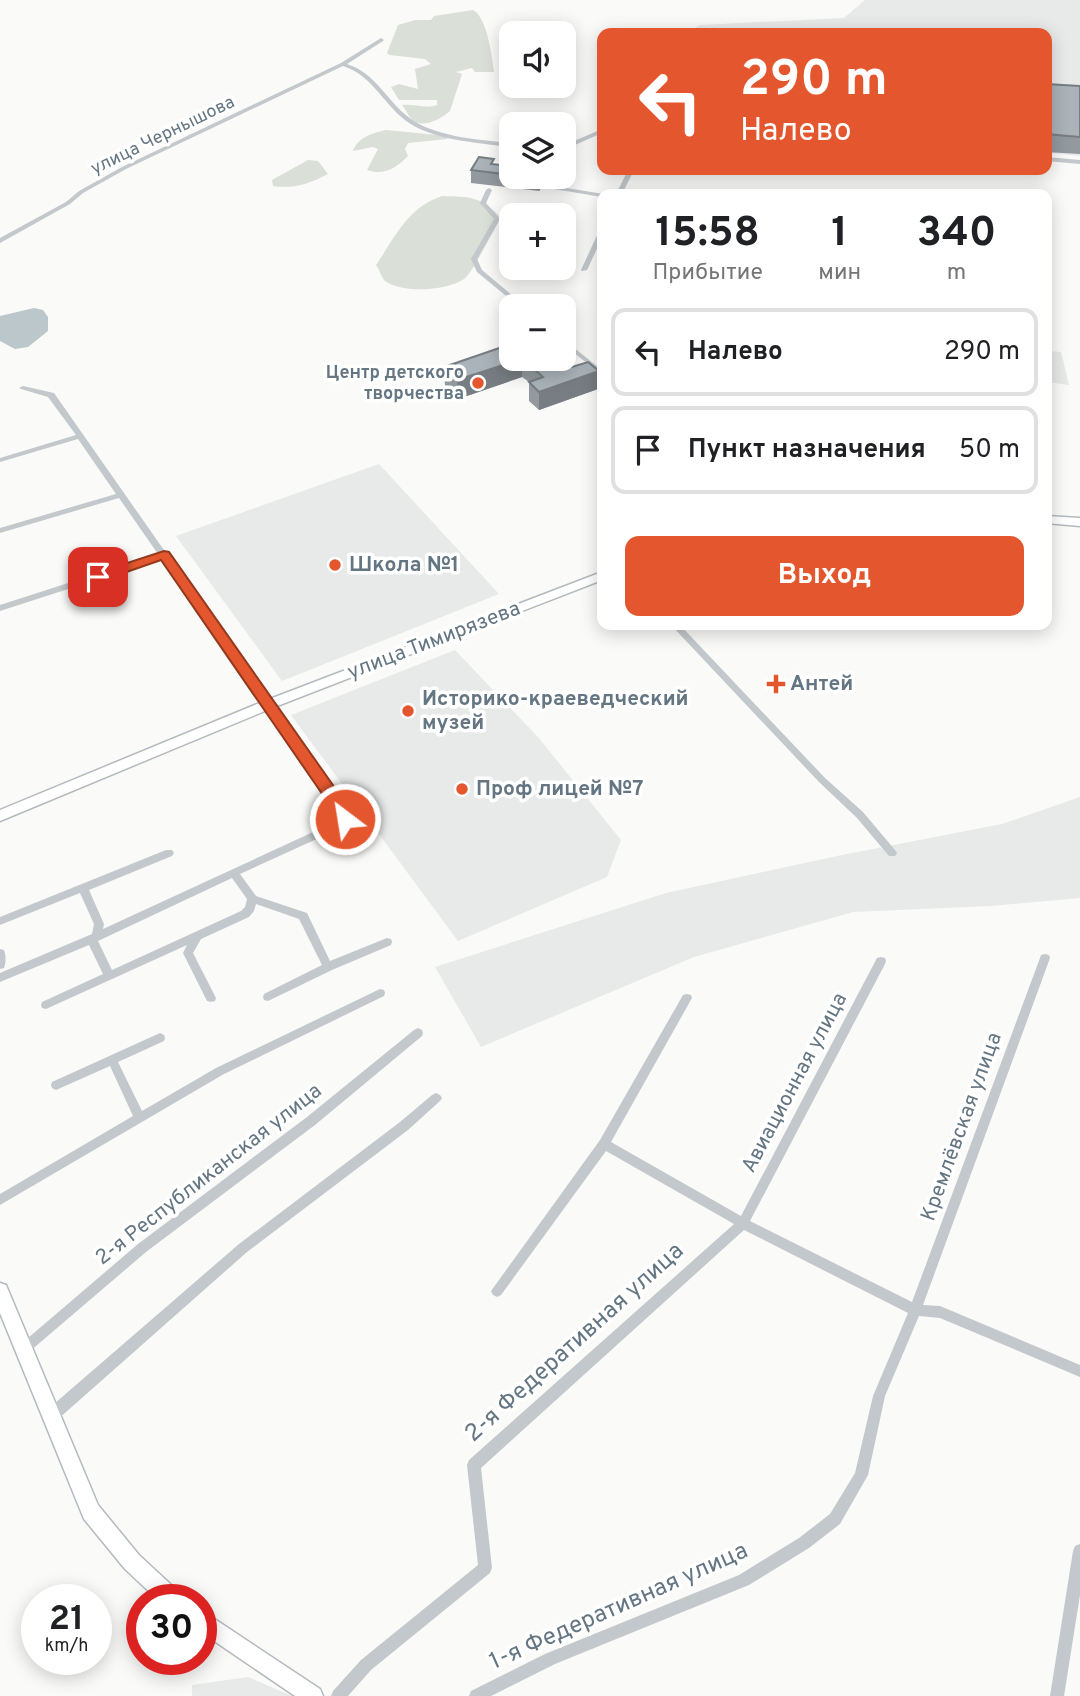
<!DOCTYPE html>
<html lang="ru">
<meta charset="utf-8">
<style>
:root{--surface:#fff;--page:#f2f2f2;--text:#202124;--muted:#757577;--line:#e0e0e0;--accent:#e4572e}
body{margin:0;font-family:Overpass,sans-serif;background:var(--page);color:var(--text);height:100vh;display:flex;flex-direction:column;font-size:26px;white-space:nowrap}
*{box-sizing:border-box;margin:0}
p{font-size:23px;color:var(--muted)}
.icon{flex:none;width:38px;height:38px;fill:none;stroke:currentColor;stroke-width:2;stroke-linecap:round;stroke-linejoin:round}
.map{position:relative;flex:1;overflow:hidden}
.side{position:absolute;left:597px;top:189px;width:455px;height:441px;display:flex;flex-direction:column;background:var(--surface);border-radius:14px;box-shadow:0 4px 18px #0003}
.side>*{flex:none}
.guide{position:absolute;left:597px;top:28px;width:455px;height:147px;border-radius:14px;box-shadow:0 4px 18px #0003;background:#e4572e;color:#fff;overflow:hidden}
.buttons{position:absolute;left:499px;top:21px;display:grid;gap:14px}
.buttons a{display:grid;place-items:center;width:77px;height:77px;border-radius:14px;background:var(--surface);box-shadow:0 4px 18px #0003;font-size:35px}
.speed{position:absolute;left:21px;top:1584px;display:flex;gap:14px;font-size:35px;font-weight:700;text-align:center}
.speed>*{display:grid;place-content:center;width:91px;height:91px;border-radius:50%;background:var(--surface);box-shadow:0 4px 18px #0003;line-height:1}
.speed small{font-size:18px;font-weight:400}
.speed .limit{border:10px solid #d22;background:#fff;color:#111}
.pin{position:absolute;display:grid;place-items:center;width:60px;height:60px;color:#fff;margin:-30px;border-radius:14px;box-shadow:0 4px 10px #0006}
.me{position:absolute;width:77px;margin:-38px;rotate:329deg;stroke-linejoin:round;filter:drop-shadow(0 0 5px #0008)}
.turn{display:flex;align-items:center;gap:24px;height:147px;padding:0 28px;font-size:32px}
.turn .icon{width:91px;height:91px;stroke-width:2.5}
.turn b{display:block;font-size:49px;line-height:60px}
.eta{display:flex;justify-content:space-evenly;align-items:center;height:119px;text-align:center}
.eta b{font-size:42px;font-weight:700;line-height:49px}
.cta{display:flex;gap:14px;margin-top:auto;padding:14px 28px}
.cta a{flex:1;height:80px;border-radius:14px;background:var(--accent);color:#fff;font-size:28px;font-weight:700;line-height:80px;text-align:center}
ul{padding:0;list-style:none}
li{display:flex;align-items:center;gap:21px;height:88px;margin:0 14px 10px;padding:0 14px;border:4px solid var(--line);border-radius:14px}
li div{flex:1}
li b{display:block;font-size:26px}
li em{font-style:normal}
.map>svg:first-child{display:block}
</style>
<div class="map">
<svg width="1080" height="1696" viewBox="0 0 1080 1696">
<rect width="100%" height="100%" fill="#fafaf8"/>
<g fill="#e8e9e9">
<polygon points="865,0 1080,0 1080,156 1047,153 1046,33 688,33 699,25 844,18"/>
<polygon points="1047,351 1061,352 1069,385 1047,382"/>
<polygon points="379,464 499,594 282,681 176,536"/>
<polygon points="455,650 538,737 621,840 607,877 458,941 291,715"/>
<polygon points="1080,797 1080,898 990,906 853,912 694,957 481,1047 435,967 666,893 842,855 1002,824"/>
<polygon points="248,1677 292,1696 192,1696 192,1685"/>
</g>
<g fill="#dadfd7">
<path d="M473,10C487,17 492,57 494,72H475L472,68L456,72L462,74L450,111C440,119 424,129 412,120C408,116 406,109 402,105C415,104 425,109 437,105V100H399L391,87L399,84L418,89L415,69L431,64L425,59L389,55L387,53L398,25L415,20H431L434,16Z"/>
<path d="M386,130L448,136L447,139L408,143L405,149L408,156C396,168 384,176 367,170L378,149L373,147L353,151C358,137 373,133 386,130Z"/>
<path d="M308,160L318,161L328,174C309,184 294,189 273,186L272,180Z"/>
<path d="M442,196C470,197 482,196 501,218C493,230 473,273 464,279C447,291 400,294 384,280C381,276 379,269 376,265C396,236 407,208 442,196Z"/>
</g>
<polygon fill="#bbc7cb" points="34,308 43,310 48,317 48,331 28,347 15,349 0,341 0,316"/>
<g fill="none" stroke-linecap="round" stroke-linejoin="round">
<defs>
<g id="secondary">
<polygon points="1046,516 1080,518 1080,526 1046,523"/>
<polygon points="602,572 602,580 272,708 0,821 0,810 262,702"/>
<polygon points="0,1283 6,1285 98,1505 139,1555 180,1593 183,1600 158,1600 125,1569 84,1519 0,1313"/>
<polygon points="201,1610 320,1689 323,1696 295,1696 201,1632"/>
</g>
</defs>
<use href="#secondary" stroke="#b3babf" stroke-width="3"/>
<g fill="#c3c8cc" fill-rule="evenodd">
<path d="M381,38L384,40L383,41L347,64C375,73 386,99 407,116C432,137 480,140 511,143V147C479,143 430,140 405,120C382,102 372,75 343,66L126,169L83,193L70,204L0,243V238L66,202L79,191L122,167L341,63Z"/>
<polygon points="602,129 602,133 575,145 567,162 564,164 564,157 569,146 564,147 564,143 572,142"/>
<polygon points="1046,157 1080,160 1080,164 1046,161"/>
<polygon points="628,170 634,170 622,194 616,194"/>
<polygon points="553,177 559,177 554,186 604,194 602,194 602,197 548,188 547,187"/>
<polygon points="489,188 492,190 486,203 500,219 477,259 482,270 525,306 518,306 477,272 471,259 494,219 480,203 486,190"/>
<polygon points="602,229 602,238 587,270 582,271 581,270 599,231"/>
<polygon points="564,340 602,370 602,375 564,345"/>
<path d="M23,386L54,393L348,813L350,819L343,827L240,874L256,896L307,913L330,961L387,938L391,939L392,942L391,945L332,970L268,1001L264,1000L263,997L264,994L322,965L299,919L256,904L254,911L249,917L201,939L193,953L216,998L215,1001L211,1002L207,1001L183,953L187,945L46,1009L42,1008L41,1005L42,1002L103,974L89,945L0,982V973L92,934L94,924L80,893L0,925V917L166,850H172L174,853L172,856L89,890L104,924L103,929L337,821L340,818L339,814L161,559L0,611V605L158,554L119,498L0,533V528L116,494L78,439L0,462V458L76,435L48,397L21,389L19,388ZM232,878L247,899L245,907L241,911L112,970L98,941Z"/>
<polygon points="671,625 680,625 825,778 863,812 895,850 897,853 895,856 889,856 857,818 819,782"/>
<path d="M0,949L4,950C6,955 6,963 4,968L0,969Z"/>
<polygon points="1045,954 1049,955 1050,958 923,1305 940,1306 1080,1365 1080,1377 940,1318 919,1316 885,1396 868,1475 840,1524 809,1548 749,1585 555,1664 491,1696 469,1696 471,1691 545,1654 739,1575 799,1538 830,1514 855,1473 873,1396 908,1313 744,1230 481,1468 492,1568 490,1573 371,1670 348,1696 331,1696 333,1691 361,1660 478,1565 467,1465 469,1460 734,1224 606,1151 501,1295 497,1297 493,1295 491,1291 600,1140 683,995 687,994 691,995 692,998 611,1142 741,1216 877,958 881,957 885,958 886,961 885,964 750,1221 912,1302 1040,958 1041,955"/>
<polygon points="380,989 384,990 385,993 384,996 224,1074 0,1205 0,1194 133,1116 110,1066 56,1090 52,1088 51,1085 52,1082 160,1033 164,1035 165,1038 164,1041 118,1062 142,1111 216,1068"/>
<polygon points="418,1028 422,1030 423,1033 422,1036 315,1125 146,1252 29,1352 25,1354 21,1352 19,1348 21,1344 138,1244 307,1117 414,1030"/>
<polygon points="436,1093 440,1095 442,1098 440,1101 408,1130 247,1252 57,1420 52,1421 47,1420 46,1415 47,1410 239,1244 400,1122 432,1095"/>
<polygon points="1080,1544 1080,1595 1064,1696 1050,1696 1073,1551 1075,1546"/>
</g>
<use href="#secondary" fill="#fff" fill-rule="evenodd"/>
</g>
<g fill="#929a9f">
<polygon points="1046,84 1080,86 1080,154 1046,152"/>
<polygon points="494,164 511,166 511,177 544,177 544,183 539,191 471,183 471,170"/>
<polygon points="511,344 563,359 572,367 599,371 598,389 539,410 529,401 529,382 522,377 458,399 445,386 444,367"/>
</g>
<g fill="#777d82">
<polygon points="540,177 544,177 544,183 539,191"/>
<polygon points="522,359 522,377 458,399 457,380"/>
<polygon points="599,371 598,389 539,410 539,392"/>
</g>
<g fill="#aab3b9" stroke="#777d82" stroke-width="2">
<polygon points="1046,84 1080,86 1080,137 1046,134"/>
<polygon points="479,157 494,159 491,164 511,166 511,175 471,170"/>
<polygon points="511,344 511,359 522,359 457,380 444,367"/>
<polygon points="523,359 563,359 572,367 588,362 599,371 539,392 529,382 543,377"/>
</g>
<polygon fill="#e4572e" stroke="#94391e" stroke-width="2" points="164,551 169,552 349,808 352,819 350,823 339,823 336,814 161,560 98,582 91,577 93,574"/>
<g fill="#e4572e" stroke="#fff" stroke-width="2.5">
<circle cx="478" cy="383" r="7"/>
<circle cx="335" cy="565" r="7"/>
<path d="M772.5 673.5h7v7h7v7h-7v7h-7v-7h-7v-7h7z"/>
<circle cx="408" cy="711" r="7"/>
<circle cx="462" cy="789" r="7"/>
</g>
<g text-anchor="middle" dominant-baseline="central" stroke-width="7" stroke-linejoin="round" paint-order="stroke">
<g font-size="18" fill="#657683" stroke="#fff">
<text transform="translate(163 136) rotate(-26)">улица Чернышова</text>
</g>
<g font-size="18" font-weight="bold" fill="#657683" stroke="#fff" text-anchor="end">
<text x="464" y="373">Центр детского<tspan x="464" dy="21">творчества</tspan></text>
</g>
<g font-size="21" font-weight="bold" fill="#657683" stroke="#fff" text-anchor="start">
<text x="349" y="565">Школа №1</text>
<text x="790" y="684">Антей</text>
<text x="422" y="699">Историко-краеведческий<tspan x="422" dy="24">музей</tspan></text>
<text x="476" y="789">Проф лицей №7</text>
</g>
<g font-size="21" fill="#657683" stroke="#fff">
<text transform="translate(434 641) rotate(-21)">улица Тимирязева</text>
<text transform="translate(795 1083) rotate(-62)">Авиационная улица</text>
<text transform="translate(962 1127) rotate(-70)">Кремлёвская улица</text>
<text transform="translate(209 1175) rotate(-38)">2-я Республиканская улица</text>
</g>
<g font-size="24" fill="#657683" stroke="#fff">
<text transform="translate(575 1343) rotate(-42)">2-я Федеративная улица</text>
<text transform="translate(619 1607) rotate(-24)">1-я Федеративная улица</text>
</g>
</g>
</svg>
<div class="buttons">
<a><svg class="icon" aria-label="sound" viewBox="0 0 24 24"><path d="M4 9h4l5-4v14l-5-4H4zM17 9q2 3 0 6"/></svg></a>
<a><svg class="icon" aria-label="layers" viewBox="0 0 24 24"><path d="M12 4l9 5-9 5-9-5zM3 14l9 5 9-5"/></svg></a>
<a>+</a>
<a>−</a>
</div>
<div class="speed"><div>21<small>km/h</small></div><div class="limit">30</div></div>
<div class="pin" style="left:98px;top:577px;background:#d93025"><svg class="icon" aria-label="arrive" viewBox="0 0 24 24"><path d="M6 21V4h12l-3 4 3 4H6"/></svg></div>
<svg class="me" style="left:345px;top:819px" viewBox="-20 -20 40 40"><circle r="17" fill="#e4572e" stroke="#fff" stroke-width="3"/><path d="M0-11L8 9 0 5-8 9z" fill="#fff"/></svg>
<div class="guide">
<div class="turn"><svg class="icon" aria-label="left" viewBox="0 0 24 24"><path d="M17 20v-9H6M10 6l-5 5 5 5"/></svg><div><b>290 m</b>Налево</div></div>
</div>
<section class="side">
<div class="eta">
<div><b>15:58</b><p>Прибытие</p></div>
<div><b>1</b><p>мин</p></div>
<div><b>340</b><p>m</p></div>
</div>
<ul>
<li><svg class="icon" aria-label="left" viewBox="0 0 24 24"><path d="M17 20v-9H6M10 6l-5 5 5 5"/></svg><div><b>Налево</b></div><em>290 m</em></li>
<li><svg class="icon" aria-label="arrive" viewBox="0 0 24 24"><path d="M6 21V4h12l-3 4 3 4H6"/></svg><div><b>Пункт назначения</b></div><em>50 m</em></li>
</ul>
<div class="cta"><a>Выход</a></div>
</section>
</div>
